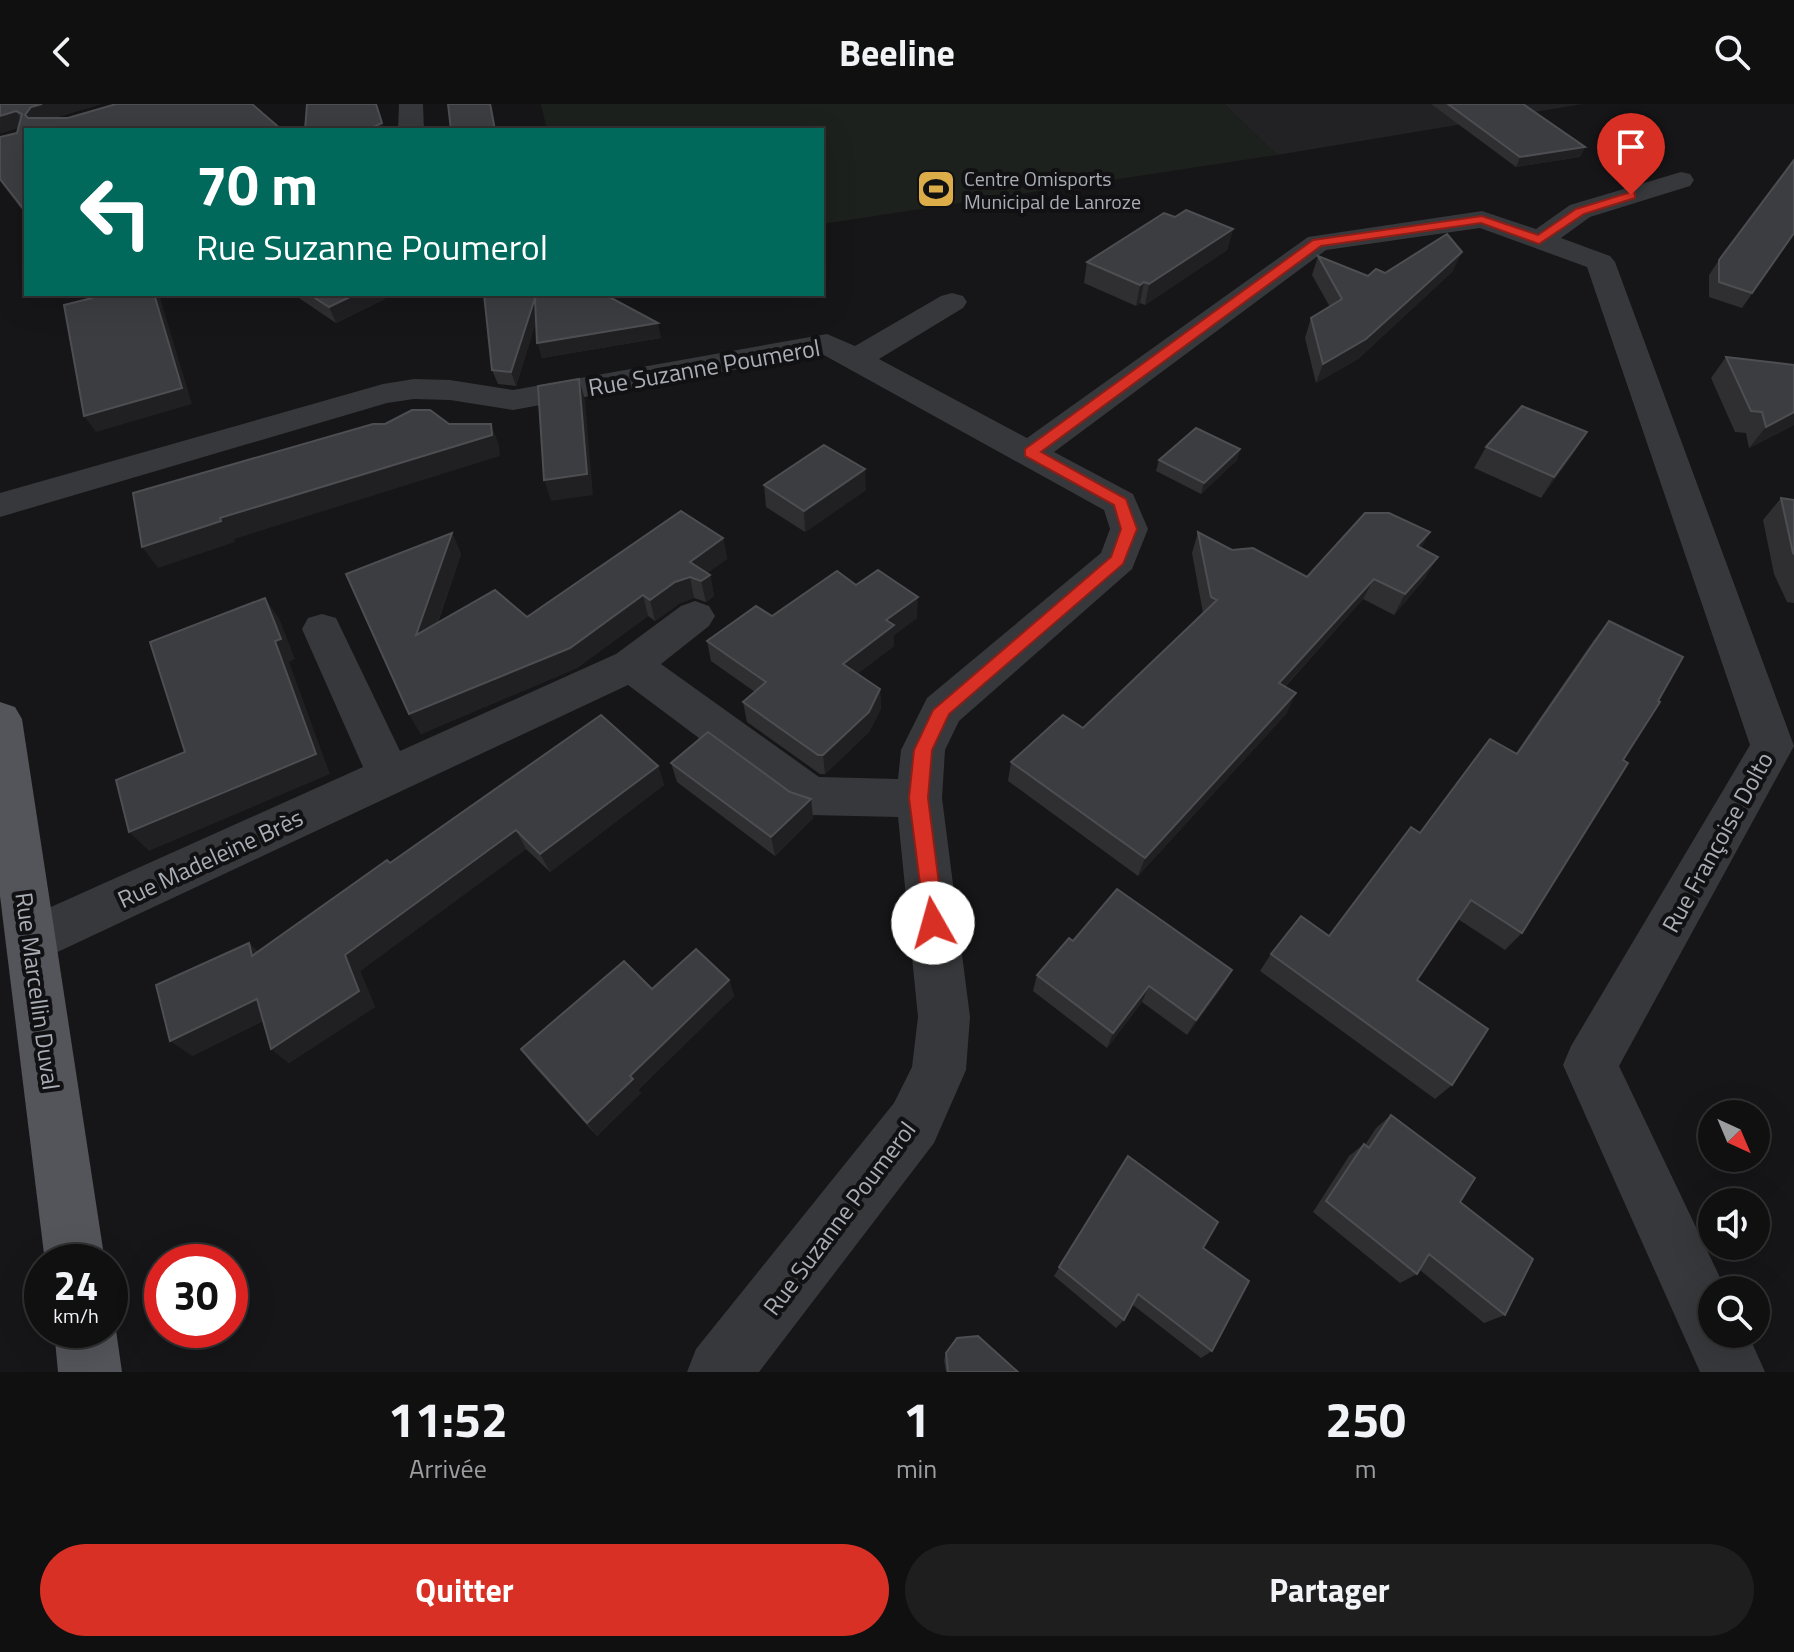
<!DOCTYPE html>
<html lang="fr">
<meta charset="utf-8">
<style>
:root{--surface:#101011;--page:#1e1e1f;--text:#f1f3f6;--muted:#9c9d9f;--line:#303031;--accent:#d93025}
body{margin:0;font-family:"Titillium Web",sans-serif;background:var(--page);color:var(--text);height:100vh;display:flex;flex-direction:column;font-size:30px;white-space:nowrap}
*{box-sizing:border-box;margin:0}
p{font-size:26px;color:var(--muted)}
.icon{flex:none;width:44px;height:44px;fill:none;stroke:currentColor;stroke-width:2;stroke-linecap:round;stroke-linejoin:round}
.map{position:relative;height:1268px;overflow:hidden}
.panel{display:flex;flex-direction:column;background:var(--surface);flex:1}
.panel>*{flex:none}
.hud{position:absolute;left:24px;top:24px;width:800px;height:168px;border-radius:0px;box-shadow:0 8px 32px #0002,0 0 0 2px var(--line);background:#00695c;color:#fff;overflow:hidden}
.needle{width:52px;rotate:136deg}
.buttons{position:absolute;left:1698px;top:996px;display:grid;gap:16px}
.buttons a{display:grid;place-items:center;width:72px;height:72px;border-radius:50%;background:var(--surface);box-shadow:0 8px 32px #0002,0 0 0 2px var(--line);font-size:40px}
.speed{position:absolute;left:24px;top:1140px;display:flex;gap:16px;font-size:40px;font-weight:700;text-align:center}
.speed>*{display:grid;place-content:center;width:104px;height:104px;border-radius:50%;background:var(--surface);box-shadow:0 8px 32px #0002,0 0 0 2px var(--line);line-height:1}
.speed small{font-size:20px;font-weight:400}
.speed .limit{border:12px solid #d22;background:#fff;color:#111}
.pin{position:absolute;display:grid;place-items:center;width:68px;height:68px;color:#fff;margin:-82px -34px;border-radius:50% 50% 50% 0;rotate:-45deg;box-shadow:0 0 8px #0007}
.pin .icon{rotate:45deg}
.me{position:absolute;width:88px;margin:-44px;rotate:353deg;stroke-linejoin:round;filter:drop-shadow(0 0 6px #0008)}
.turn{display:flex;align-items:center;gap:28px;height:168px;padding:0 40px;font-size:36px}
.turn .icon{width:104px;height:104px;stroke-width:2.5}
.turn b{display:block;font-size:56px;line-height:68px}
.eta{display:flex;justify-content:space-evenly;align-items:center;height:136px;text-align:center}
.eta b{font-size:48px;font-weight:700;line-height:56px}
.action{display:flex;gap:16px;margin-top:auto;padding:16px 40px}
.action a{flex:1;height:92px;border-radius:48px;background:var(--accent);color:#fff;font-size:32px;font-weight:700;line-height:92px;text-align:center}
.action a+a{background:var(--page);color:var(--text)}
header{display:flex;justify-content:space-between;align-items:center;height:104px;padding:0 40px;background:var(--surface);font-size:36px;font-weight:700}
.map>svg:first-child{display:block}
</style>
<header><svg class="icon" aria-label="back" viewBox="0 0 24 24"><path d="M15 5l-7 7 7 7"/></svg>Beeline<svg class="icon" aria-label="search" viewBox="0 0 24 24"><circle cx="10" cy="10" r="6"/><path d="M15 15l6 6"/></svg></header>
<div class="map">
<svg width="1794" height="1268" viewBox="0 0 1794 1268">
<rect width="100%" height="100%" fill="#161517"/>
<polygon fill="#222224" points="1224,0 1583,0 1277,51"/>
<polygon fill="#1c211d" points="541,0 1224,0 1277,51 822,120 822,26 547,26"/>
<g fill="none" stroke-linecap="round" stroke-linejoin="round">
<g fill="#37383b" fill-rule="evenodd">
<polygon points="399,0 423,0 424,26 398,26"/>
<polygon points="1681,68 1690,70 1694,76 1690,82 1590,113 1561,134 1610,152 1615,158 1794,642 1619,962 1726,1186 1712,1186 1712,1230 1748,1230 1765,1268 1700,1268 1563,961 1571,942 1750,641 1587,163 1480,124 1326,146 1054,348 1133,390 1148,425 1132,465 959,617 945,646 942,694 970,913 966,966 934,1039 759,1268 687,1268 696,1245 894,999 912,963 918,913 898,713 810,711 794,705 628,581 49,852 31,859 13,852 6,836 13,820 363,663 302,525 308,514 322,510 336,514 400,647 616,550 681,502 695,497 709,502 715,512 709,522 661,560 819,673 898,675 901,646 927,594 1101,449 1110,425 1104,406 822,250 513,306 450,296 414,295 387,299 0,413 0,389 383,280 414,275 450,276 513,286 827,230 855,242 941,192 952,189 963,192 967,198 963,204 879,255 1027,334 1308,133 1482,107 1536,125 1570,101"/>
</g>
<g fill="#53555a" fill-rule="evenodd">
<polygon points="0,598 15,603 22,615 105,1158 45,1158 0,792"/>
<polygon points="110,1211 116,1226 122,1268 58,1268 54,1226 110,1226"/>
</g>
</g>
<g fill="#2f2f32">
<polygon points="0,0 101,0 54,14 26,26 26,111 0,77 0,33 17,29 18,24"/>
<polygon points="1431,0 1523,0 1585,43 1580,53 1516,63"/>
<polygon points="1175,113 1233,125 1227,146 1145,201 1140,199 1136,202 1084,179 1087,158"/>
<polygon points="1794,130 1742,204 1709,193 1709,171 1719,156"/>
<polygon points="1318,152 1368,172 1385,169 1453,167 1358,255 1316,279 1305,234 1311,214 1330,203 1312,171"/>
<polygon points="293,190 383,190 385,195 336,219"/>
<polygon points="484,190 661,234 542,254 536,218 516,282 498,280 492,266"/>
<polygon points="1726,253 1794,321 1749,344 1746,329 1735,328 1711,274"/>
<polygon points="1587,328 1573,350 1541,394 1474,364 1486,343"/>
<polygon points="1240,345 1237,356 1201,390 1156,367 1159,356"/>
<polygon points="764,381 866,386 805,428 766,403"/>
<polygon points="1781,394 1794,396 1794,499 1787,498 1774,470 1763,416"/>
<polygon points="1198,428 1232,446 1307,473 1421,444 1426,473 1394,511 1363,495 1285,583 1287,609 1138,772 1008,677 1011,658 1083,624 1203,509 1192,449"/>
<polygon points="452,429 461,450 438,518 527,513 723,434 727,455 707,469 710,471 714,492 706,498 694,494 680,499 655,517 648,512 577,564 421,630 409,610"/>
<polygon points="856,481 917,514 894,531 894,542 857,570 880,585 881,605 869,628 825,670 820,670 747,618 743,598 755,588 711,557 707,537"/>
<polygon points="1609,517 1623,656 1522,829 1505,846 1458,815 1417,876 1452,981 1435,995 1260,867 1271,850 1329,832 1516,649 1593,537"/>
<polygon points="671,659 790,688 811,695 813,714 775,752 677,678"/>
<polygon points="658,662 664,681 550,768 526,745 360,867 375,903 289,959 271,945 263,917 192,952 249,839 258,848 390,759"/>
<polygon points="1073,837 1232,866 1223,882 1187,931 1142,898 1107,944 1033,887 1037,871"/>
<polygon points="729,876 734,892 638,986 641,989 597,1032 532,960 521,945 652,885"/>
<polygon points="1391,1011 1460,1098 1505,1211 1484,1219 1420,1166 1417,1170 1400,1179 1313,1108 1349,1052 1364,1040 1365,1041 1376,1024"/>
<polygon points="1128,1052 1203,1144 1212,1247 1201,1254 1133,1201 1124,1216 1116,1224 1054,1172"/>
<polygon points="946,1249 1018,1268 946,1268 944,1256"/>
</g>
<g fill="#201f21">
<polygon points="42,0 101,0 40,18 34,26 25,11 31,3"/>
<polygon points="376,0 385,26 367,26"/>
<polygon points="490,0 492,0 496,26 495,26"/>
<polygon points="16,7 25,22 0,30 0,12"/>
<polygon points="1585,43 1580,53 1516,63 1520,53"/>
<polygon points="1233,125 1227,146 1145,201 1149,180"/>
<polygon points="1462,148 1453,167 1358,255 1316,279 1323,260"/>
<polygon points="1144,178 1140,199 1136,202 1140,181"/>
<polygon points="154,190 159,190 192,300 96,328 84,312"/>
<polygon points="356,190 383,190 385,195 336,219 329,203"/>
<polygon points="535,194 539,209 516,282 511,268"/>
<polygon points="658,219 661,234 542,254 537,239"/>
<polygon points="579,275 585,296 593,391 551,397 544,376"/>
<polygon points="1794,308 1794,321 1749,344 1766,323"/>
<polygon points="491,320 499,341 500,352 234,435 235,438 158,464 142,443"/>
<polygon points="1587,328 1573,350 1541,394 1554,373"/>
<polygon points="1240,345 1237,356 1201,390 1204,379"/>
<polygon points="865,365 866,386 805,428 804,407"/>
<polygon points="1430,428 1419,449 1417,442"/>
<polygon points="452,429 461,450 426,551 416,531"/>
<polygon points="723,434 727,455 698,476 690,458"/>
<polygon points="1438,453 1426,473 1394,511 1405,490"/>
<polygon points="710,471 714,492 706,498 701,477"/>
<polygon points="690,473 694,494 680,499 655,517 650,496 675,478"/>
<polygon points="1374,475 1363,495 1270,599 1279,579"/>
<polygon points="643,491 648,512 577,564 421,630 409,610"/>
<polygon points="918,493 917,514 894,531 894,542 844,580 843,560 886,516"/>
<polygon points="265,494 279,514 295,555 289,558 330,670 149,747 129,728 275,537"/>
<polygon points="880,585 881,605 869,628 825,670 823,651"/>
<polygon points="1296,589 1287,609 1138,772 1145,754"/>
<polygon points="658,662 664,681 550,768 540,750"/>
<polygon points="811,695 813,714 775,752 771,733"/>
<polygon points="516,726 526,745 360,867 375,903 289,959 271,945 345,851"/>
<polygon points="249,839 267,856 252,852"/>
<polygon points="1232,866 1223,882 1187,931 1196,916"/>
<polygon points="729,876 734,892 638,986 641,989 597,1032 587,1019 630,972"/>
<polygon points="1149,882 1142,898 1107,944 1113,929"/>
<polygon points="257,895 275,911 192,952 170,937"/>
</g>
<g fill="#3c3d40" stroke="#4d4e52" stroke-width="2">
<polygon points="0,0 42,0 31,3 25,11 28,14 68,14 116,0 252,0 282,26 26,26 26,108 0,75 0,33 17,29 22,10 16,7 0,12"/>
<polygon points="307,0 376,0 382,19 367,26 305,26"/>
<polygon points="448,0 490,0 495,26 451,26"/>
<polygon points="1448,0 1523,0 1585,43 1520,53"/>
<polygon points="1794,56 1794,129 1752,189 1719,178 1719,156"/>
<polygon points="1186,106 1233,125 1149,180 1144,178 1140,181 1087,158 1164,109 1175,113"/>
<polygon points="1447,130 1462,148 1366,235 1323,260 1311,214 1342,195 1318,152 1368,172 1376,165 1385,169"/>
<polygon points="90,190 154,190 182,284 84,312 64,201 92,194"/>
<polygon points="309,190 356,190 329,203"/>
<polygon points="484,190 604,190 658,219 537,239 535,194 511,268 492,266"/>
<polygon points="1726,253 1794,261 1794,308 1766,323 1762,308 1751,307"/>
<polygon points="579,275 587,370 544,376 538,282"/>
<polygon points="1522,302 1587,328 1554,373 1486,343"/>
<polygon points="412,306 430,306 449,320 491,320 492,331 220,414 221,417 142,443 133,389 373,320 385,320"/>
<polygon points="1196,324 1240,345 1204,379 1159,356"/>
<polygon points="824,341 865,365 804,407 764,381"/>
<polygon points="1781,394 1794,396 1794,450 1793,449"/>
<polygon points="681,407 723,434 690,458 710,471 701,477 690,473 675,478 650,496 643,491 570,544 409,610 346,470 452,429 416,531 495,486 527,513"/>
<polygon points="1365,409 1389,409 1430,428 1417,442 1438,453 1405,490 1374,475 1279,579 1296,589 1145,754 1011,658 1063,611 1083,624 1217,496 1211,493 1198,428 1232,446 1253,444 1307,473"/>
<polygon points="878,466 918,493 886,516 894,521 843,560 880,585 869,608 823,651 818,651 743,598 766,578 707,537 756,502 772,512 837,467 856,481"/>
<polygon points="265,494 281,535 275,537 316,650 129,728 116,676 185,648 150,538"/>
<polygon points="1609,517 1683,553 1658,597 1660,598 1623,656 1628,659 1522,829 1471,796 1417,876 1488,925 1452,981 1271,850 1301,812 1329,832 1411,723 1420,729 1490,635 1517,650"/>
<polygon points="601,611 658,662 540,750 516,726 345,851 359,887 271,945 257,895 170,937 156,881 249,839 252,852 387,756 390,759"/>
<polygon points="708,628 790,688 811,695 771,733 671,659"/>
<polygon points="1117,785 1232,866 1196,916 1149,882 1113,929 1037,871 1069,834 1073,837"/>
<polygon points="696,845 729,876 630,972 633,975 587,1019 521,945 624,857 652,885"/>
<polygon points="1391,1011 1475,1074 1460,1098 1533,1155 1505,1211 1429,1150 1417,1170 1326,1097 1364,1040 1369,1044"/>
<polygon points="1128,1052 1218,1118 1203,1144 1249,1177 1212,1247 1138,1190 1124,1216 1059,1163"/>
<polygon points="978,1232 1018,1268 948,1268 946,1249 957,1234"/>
</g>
<polygon fill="#d93025" stroke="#8d1f18" stroke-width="2" points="1631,88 1635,89 1635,94 1584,110 1539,140 1481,119 1321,142 1041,348 1126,395 1137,425 1123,460 949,610 932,646 928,694 944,819 941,826 933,829 926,826 909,694 914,646 933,606 1111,453 1121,425 1114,401 1025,352 1025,345 1313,136 1482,112 1538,131 1576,105"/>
<defs>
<symbol id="stadium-square" viewBox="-11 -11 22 22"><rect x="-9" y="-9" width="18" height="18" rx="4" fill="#dcac49" stroke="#111012"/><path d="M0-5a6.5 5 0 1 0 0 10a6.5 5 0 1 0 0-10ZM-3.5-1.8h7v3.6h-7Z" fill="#111"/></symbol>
</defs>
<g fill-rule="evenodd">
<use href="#stadium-square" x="914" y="63" width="44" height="44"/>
</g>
<g text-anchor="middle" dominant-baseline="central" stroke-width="8" stroke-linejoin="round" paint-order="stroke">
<g font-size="20" fill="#a9adb5" stroke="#111012" text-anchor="start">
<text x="964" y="74">Centre Omisports<tspan x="964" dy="23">Municipal de Lanroze</tspan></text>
</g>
<g font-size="24" fill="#a9adb5" stroke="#111012">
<text transform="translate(704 263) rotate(-10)">Rue Suzanne Poumerol</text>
<text transform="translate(1717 738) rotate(-61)">Rue Françoise Dolto</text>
<text transform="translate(210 754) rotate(-25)">Rue Madeleine Brès</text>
<text transform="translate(38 887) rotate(82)">Rue Marcellin Duval</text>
<text transform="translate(839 1114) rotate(-53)">Rue Suzanne Poumerol</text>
</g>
</g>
</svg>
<div class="buttons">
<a><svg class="needle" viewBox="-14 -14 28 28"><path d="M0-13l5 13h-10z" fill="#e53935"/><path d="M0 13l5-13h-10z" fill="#9c9d9f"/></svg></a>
<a><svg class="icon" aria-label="sound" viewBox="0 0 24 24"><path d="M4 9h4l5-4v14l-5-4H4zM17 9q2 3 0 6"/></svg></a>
<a><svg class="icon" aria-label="search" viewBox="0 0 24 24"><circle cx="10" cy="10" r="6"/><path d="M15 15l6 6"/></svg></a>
</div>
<div class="speed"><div>24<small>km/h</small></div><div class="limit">30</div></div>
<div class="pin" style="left:1631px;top:91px;background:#d93025"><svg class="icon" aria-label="arrive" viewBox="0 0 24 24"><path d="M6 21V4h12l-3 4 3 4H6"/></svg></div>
<svg class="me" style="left:933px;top:819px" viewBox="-20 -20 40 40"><circle r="19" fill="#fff"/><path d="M0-13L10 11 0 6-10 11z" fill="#d93025"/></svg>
<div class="hud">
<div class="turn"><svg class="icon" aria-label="left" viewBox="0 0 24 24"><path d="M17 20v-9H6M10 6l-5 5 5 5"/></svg><div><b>70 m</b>Rue Suzanne Poumerol</div></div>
</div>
</div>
<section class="panel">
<div class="eta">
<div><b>11:52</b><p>Arrivée</p></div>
<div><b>1</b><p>min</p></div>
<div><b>250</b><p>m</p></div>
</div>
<div class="action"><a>Quitter</a><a>Partager</a></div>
</section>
